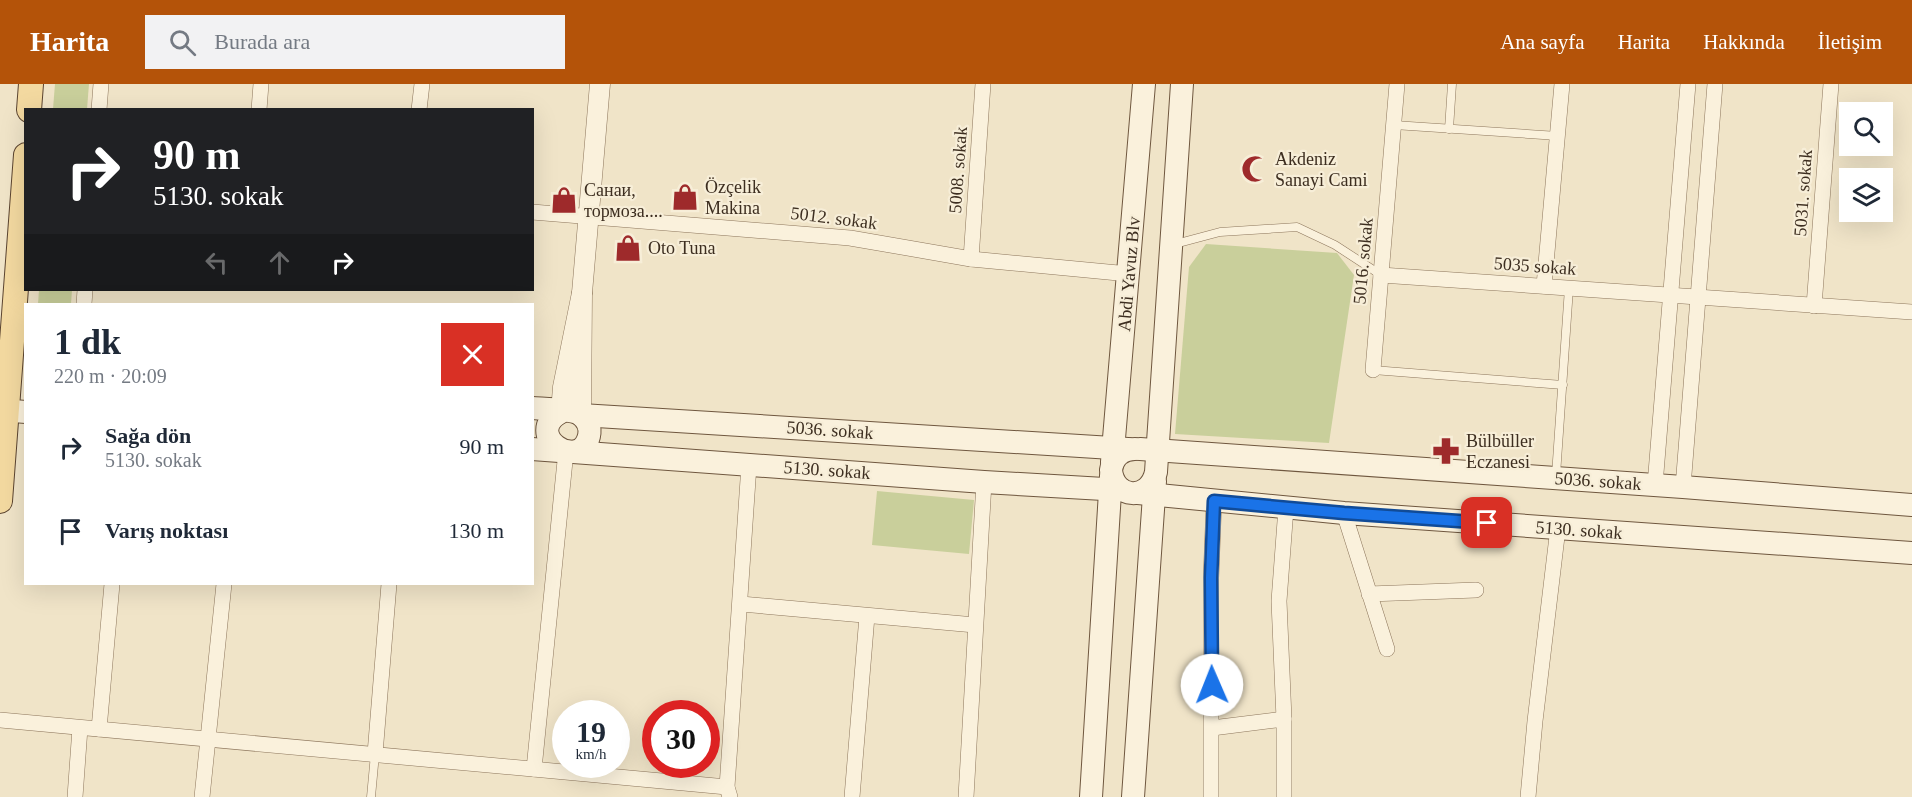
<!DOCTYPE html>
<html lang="tr">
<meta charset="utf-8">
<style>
:root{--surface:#fff;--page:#f2f2f3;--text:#1f2937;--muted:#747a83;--accent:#b45309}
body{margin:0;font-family:"Times New Roman",serif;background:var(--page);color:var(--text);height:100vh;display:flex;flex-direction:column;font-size:22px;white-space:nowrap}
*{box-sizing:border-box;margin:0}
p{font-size:20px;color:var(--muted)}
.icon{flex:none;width:33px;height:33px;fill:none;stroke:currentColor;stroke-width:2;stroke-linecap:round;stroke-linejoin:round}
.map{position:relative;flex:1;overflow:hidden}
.sheet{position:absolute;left:24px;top:219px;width:510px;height:282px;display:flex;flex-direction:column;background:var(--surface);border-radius:0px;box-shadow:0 6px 24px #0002}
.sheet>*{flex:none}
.hud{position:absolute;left:24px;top:24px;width:510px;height:183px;border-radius:0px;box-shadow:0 6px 24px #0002;background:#202124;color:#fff;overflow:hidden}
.controls{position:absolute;left:1839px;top:18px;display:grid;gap:12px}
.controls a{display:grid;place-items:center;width:54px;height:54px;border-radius:0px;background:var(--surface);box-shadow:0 6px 24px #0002;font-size:30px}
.speed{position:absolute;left:552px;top:616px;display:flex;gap:12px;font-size:30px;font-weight:700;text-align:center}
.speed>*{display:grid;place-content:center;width:78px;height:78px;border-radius:50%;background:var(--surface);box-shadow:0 6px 24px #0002;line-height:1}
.speed small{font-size:15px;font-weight:400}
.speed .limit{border:9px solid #d22;background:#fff;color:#111}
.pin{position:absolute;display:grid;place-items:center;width:51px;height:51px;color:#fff;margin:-26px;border-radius:12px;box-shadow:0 3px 9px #0006}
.me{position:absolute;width:66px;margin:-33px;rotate:359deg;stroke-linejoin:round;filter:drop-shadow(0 0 4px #0008)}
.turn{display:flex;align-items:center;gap:21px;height:126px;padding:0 30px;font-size:27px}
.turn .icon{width:78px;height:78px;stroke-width:2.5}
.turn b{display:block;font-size:42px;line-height:51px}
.lanes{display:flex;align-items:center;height:57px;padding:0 30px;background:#0003;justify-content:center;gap:30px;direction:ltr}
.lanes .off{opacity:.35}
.round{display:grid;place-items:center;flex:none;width:63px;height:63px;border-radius:0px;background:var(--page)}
.overview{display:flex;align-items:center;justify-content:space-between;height:102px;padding:0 30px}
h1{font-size:36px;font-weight:700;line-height:45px}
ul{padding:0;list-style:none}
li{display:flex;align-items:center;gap:18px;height:84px;padding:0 30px}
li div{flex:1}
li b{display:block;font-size:22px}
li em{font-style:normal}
header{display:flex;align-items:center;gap:36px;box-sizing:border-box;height:84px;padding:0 30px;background:var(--accent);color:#fff}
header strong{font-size:28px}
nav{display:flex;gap:33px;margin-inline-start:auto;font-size:21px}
.search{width:420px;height:54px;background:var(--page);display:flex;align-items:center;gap:15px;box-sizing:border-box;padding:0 21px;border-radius:0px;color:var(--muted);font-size:22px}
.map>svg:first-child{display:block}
</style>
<header>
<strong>Harita</strong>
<div class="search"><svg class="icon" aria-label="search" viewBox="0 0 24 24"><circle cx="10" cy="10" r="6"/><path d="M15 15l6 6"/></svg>Burada ara</div>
<nav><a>Ana sayfa</a><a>Harita</a><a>Hakkında</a><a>İletişim</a></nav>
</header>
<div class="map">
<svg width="1912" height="713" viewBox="0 0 1912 713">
<rect width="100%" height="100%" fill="#f0e4c8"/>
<g fill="#c9cf9b">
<polygon points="55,0 89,0 87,25 53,25"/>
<polygon points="1206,160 1337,169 1354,191 1329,359 1175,350 1189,183"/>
<polygon points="39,206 72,206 71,220 38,220"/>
<polygon points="877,407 974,416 969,470 872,461"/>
</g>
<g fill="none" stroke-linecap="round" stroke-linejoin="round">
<defs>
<g id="service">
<polyline points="1394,41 1558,52"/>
<polyline points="1449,45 1452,0"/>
<polyline points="1175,160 1220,148 1297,143 1335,161 1381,191"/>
<polyline points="1373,286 1563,301"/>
<polyline points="1556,391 1569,204"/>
<polyline points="371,713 375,670"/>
</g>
<g id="minor">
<polyline points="99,26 101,0"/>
<polyline points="259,26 261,0"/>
<polyline points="419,26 422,0"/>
<polyline points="532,128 850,154 971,175 1129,190"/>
<polyline points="971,175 983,0"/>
<polyline points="1381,191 1912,228"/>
<polyline points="1544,202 1562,0"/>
<polyline points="84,220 85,206"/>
<polyline points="1814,222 1831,0"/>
<polyline points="1373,286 1397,0"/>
<polyline points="1655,401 1688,0"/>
<polyline points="1683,403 1715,0"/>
<polyline points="1344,429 1387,565"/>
<polyline points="1369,510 1476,506"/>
<polyline points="741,520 975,541"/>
<polyline points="0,636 727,703"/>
<polyline points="1212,644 1284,635"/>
<polyline points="99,645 112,500"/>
<polyline points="375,670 389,500"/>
<polyline points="534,685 566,367"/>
<polyline points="75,713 80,644"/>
<polyline points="202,713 224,500"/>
<polyline points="730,713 727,703 749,381"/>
<polyline points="852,713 867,532"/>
<polyline points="966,713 984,398"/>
<polyline points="1211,713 1211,494 1214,417"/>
<polyline points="1284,713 1284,635 1279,517 1286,424"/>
<polyline points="1528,713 1535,637 1558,444"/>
</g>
<g id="tertiary">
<polyline points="582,209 600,0"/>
<polyline points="561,328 563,303 582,209 581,331"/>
</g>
<g id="secondary">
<path d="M532,324C544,325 573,325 581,331L1128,365"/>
<polyline points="0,326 26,328"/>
<path d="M561,328C521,350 580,390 589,352C591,343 587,336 581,331"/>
<polyline points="532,365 984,398 1121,406"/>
<path d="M1135,365C1122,365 1113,372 1111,386C1114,416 1150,417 1156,388L1182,0"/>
<polyline points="1140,365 1683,403 1912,421"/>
<polyline points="1112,378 1144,0"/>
<polyline points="1138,409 1344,429 1912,469"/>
<polyline points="1091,713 1111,392"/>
<polyline points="1133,713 1155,397"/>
</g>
<g id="primary">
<polyline points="29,26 31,0"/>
<polyline points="0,417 26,71"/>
</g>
</defs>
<use href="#service" stroke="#8d765c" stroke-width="9"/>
<use href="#minor" stroke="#8d765c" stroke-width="16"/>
<use href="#tertiary" stroke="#8d765c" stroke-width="21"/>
<use href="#secondary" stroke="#6f573f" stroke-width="24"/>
<use href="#primary" stroke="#5b4430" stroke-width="26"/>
<use href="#service" stroke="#faf1dc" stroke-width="8"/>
<use href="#minor" stroke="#faf1dc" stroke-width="15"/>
<use href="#tertiary" stroke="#faf1dc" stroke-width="20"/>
<use href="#secondary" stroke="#faf1dc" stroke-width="22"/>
<use href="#primary" stroke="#f3d9a0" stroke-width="24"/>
</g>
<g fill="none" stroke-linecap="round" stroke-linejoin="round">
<defs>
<polyline id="route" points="1212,601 1211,494 1214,417 1344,429 1487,439"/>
</defs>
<use href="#route" stroke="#114b97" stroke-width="15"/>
<use href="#route" stroke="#1a73e8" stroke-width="10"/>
</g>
<defs>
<symbol id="mosque-bare" viewBox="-9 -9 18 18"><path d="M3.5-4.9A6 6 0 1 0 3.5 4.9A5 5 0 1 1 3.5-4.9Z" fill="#9e2a2b" stroke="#f7eed8" stroke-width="2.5" paint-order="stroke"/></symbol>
<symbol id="shop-bare" viewBox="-9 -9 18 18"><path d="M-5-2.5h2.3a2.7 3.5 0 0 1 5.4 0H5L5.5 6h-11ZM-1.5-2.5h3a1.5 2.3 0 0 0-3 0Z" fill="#9e2a2b" stroke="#f7eed8" stroke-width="2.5" paint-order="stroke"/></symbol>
<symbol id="pharmacy-bare" viewBox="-9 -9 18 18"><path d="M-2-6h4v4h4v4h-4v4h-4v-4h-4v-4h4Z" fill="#9e2a2b" stroke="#f7eed8" stroke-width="2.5" paint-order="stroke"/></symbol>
</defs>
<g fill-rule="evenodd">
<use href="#mosque-bare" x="1236" y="66" width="38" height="38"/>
<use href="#shop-bare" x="666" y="94" width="38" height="38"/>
<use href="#shop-bare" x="545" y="97" width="38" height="38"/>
<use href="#shop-bare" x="609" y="145" width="38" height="38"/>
<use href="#pharmacy-bare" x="1427" y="348" width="38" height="38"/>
</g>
<g text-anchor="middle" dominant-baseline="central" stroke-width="4.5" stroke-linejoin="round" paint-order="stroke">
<g font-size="18" fill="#3d2e20" stroke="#f7eed8" text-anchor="start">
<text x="1275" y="75">Akdeniz<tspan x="1275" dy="21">Sanayi Cami</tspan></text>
<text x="705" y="103">Özçelik<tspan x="705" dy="21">Makina</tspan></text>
<text x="584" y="106">Санаи,<tspan x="584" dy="21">тормоза....</tspan></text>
<text x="648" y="164">Oto Tuna</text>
<text x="1466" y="357">Bülbüller<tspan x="1466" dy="21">Eczanesi</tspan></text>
</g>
<g font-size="18" fill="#3d2e20" stroke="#f7eed8">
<text transform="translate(958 86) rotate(-86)">5008. sokak</text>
<text transform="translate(1803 109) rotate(-86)">5031. sokak</text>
<text transform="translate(834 134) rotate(7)">5012. sokak</text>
<text transform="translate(1363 177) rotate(-85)">5016. sokak</text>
<text transform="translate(1535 182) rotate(4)">5035 sokak</text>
<text transform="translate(1129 190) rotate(-85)">Abdi Yavuz Blv</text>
<text transform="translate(830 346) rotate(4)">5036. sokak</text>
<text transform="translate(827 386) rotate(4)">5130. sokak</text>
<text transform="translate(1598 397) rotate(4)">5036. sokak</text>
<text transform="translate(1579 446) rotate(4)">5130. sokak</text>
</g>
</g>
</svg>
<div class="controls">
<a><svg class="icon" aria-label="search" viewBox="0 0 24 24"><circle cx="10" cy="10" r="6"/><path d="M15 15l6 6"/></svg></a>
<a><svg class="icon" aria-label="layers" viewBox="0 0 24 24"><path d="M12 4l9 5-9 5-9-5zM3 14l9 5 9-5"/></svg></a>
</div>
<div class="speed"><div>19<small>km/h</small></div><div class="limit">30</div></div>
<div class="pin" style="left:1487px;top:439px;background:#d93025"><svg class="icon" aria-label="arrive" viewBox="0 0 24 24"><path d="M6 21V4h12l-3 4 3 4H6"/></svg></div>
<svg class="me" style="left:1212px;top:601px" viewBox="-20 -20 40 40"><circle r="19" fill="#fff"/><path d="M0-13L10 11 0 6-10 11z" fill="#1a73e8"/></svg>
<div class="hud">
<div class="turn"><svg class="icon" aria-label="right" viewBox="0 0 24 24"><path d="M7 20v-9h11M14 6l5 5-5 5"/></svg><div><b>90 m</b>5130. sokak</div></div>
<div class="lanes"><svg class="icon off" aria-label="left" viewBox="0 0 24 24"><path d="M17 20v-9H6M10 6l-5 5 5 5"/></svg><svg class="icon off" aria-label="ahead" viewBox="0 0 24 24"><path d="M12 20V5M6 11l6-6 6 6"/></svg><svg class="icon" aria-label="right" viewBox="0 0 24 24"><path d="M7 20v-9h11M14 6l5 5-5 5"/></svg></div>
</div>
<section class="sheet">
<div class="overview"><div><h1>1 dk</h1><p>220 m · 20:09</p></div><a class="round" style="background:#d93025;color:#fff"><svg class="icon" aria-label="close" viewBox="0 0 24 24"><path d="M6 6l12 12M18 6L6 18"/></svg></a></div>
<ul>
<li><svg class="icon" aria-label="right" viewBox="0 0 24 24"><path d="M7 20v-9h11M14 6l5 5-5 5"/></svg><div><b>Sağa dön</b><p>5130. sokak</p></div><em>90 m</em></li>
<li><svg class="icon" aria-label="arrive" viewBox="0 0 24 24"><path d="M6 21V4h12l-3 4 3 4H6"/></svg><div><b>Varış noktası</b></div><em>130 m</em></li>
</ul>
</section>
</div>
